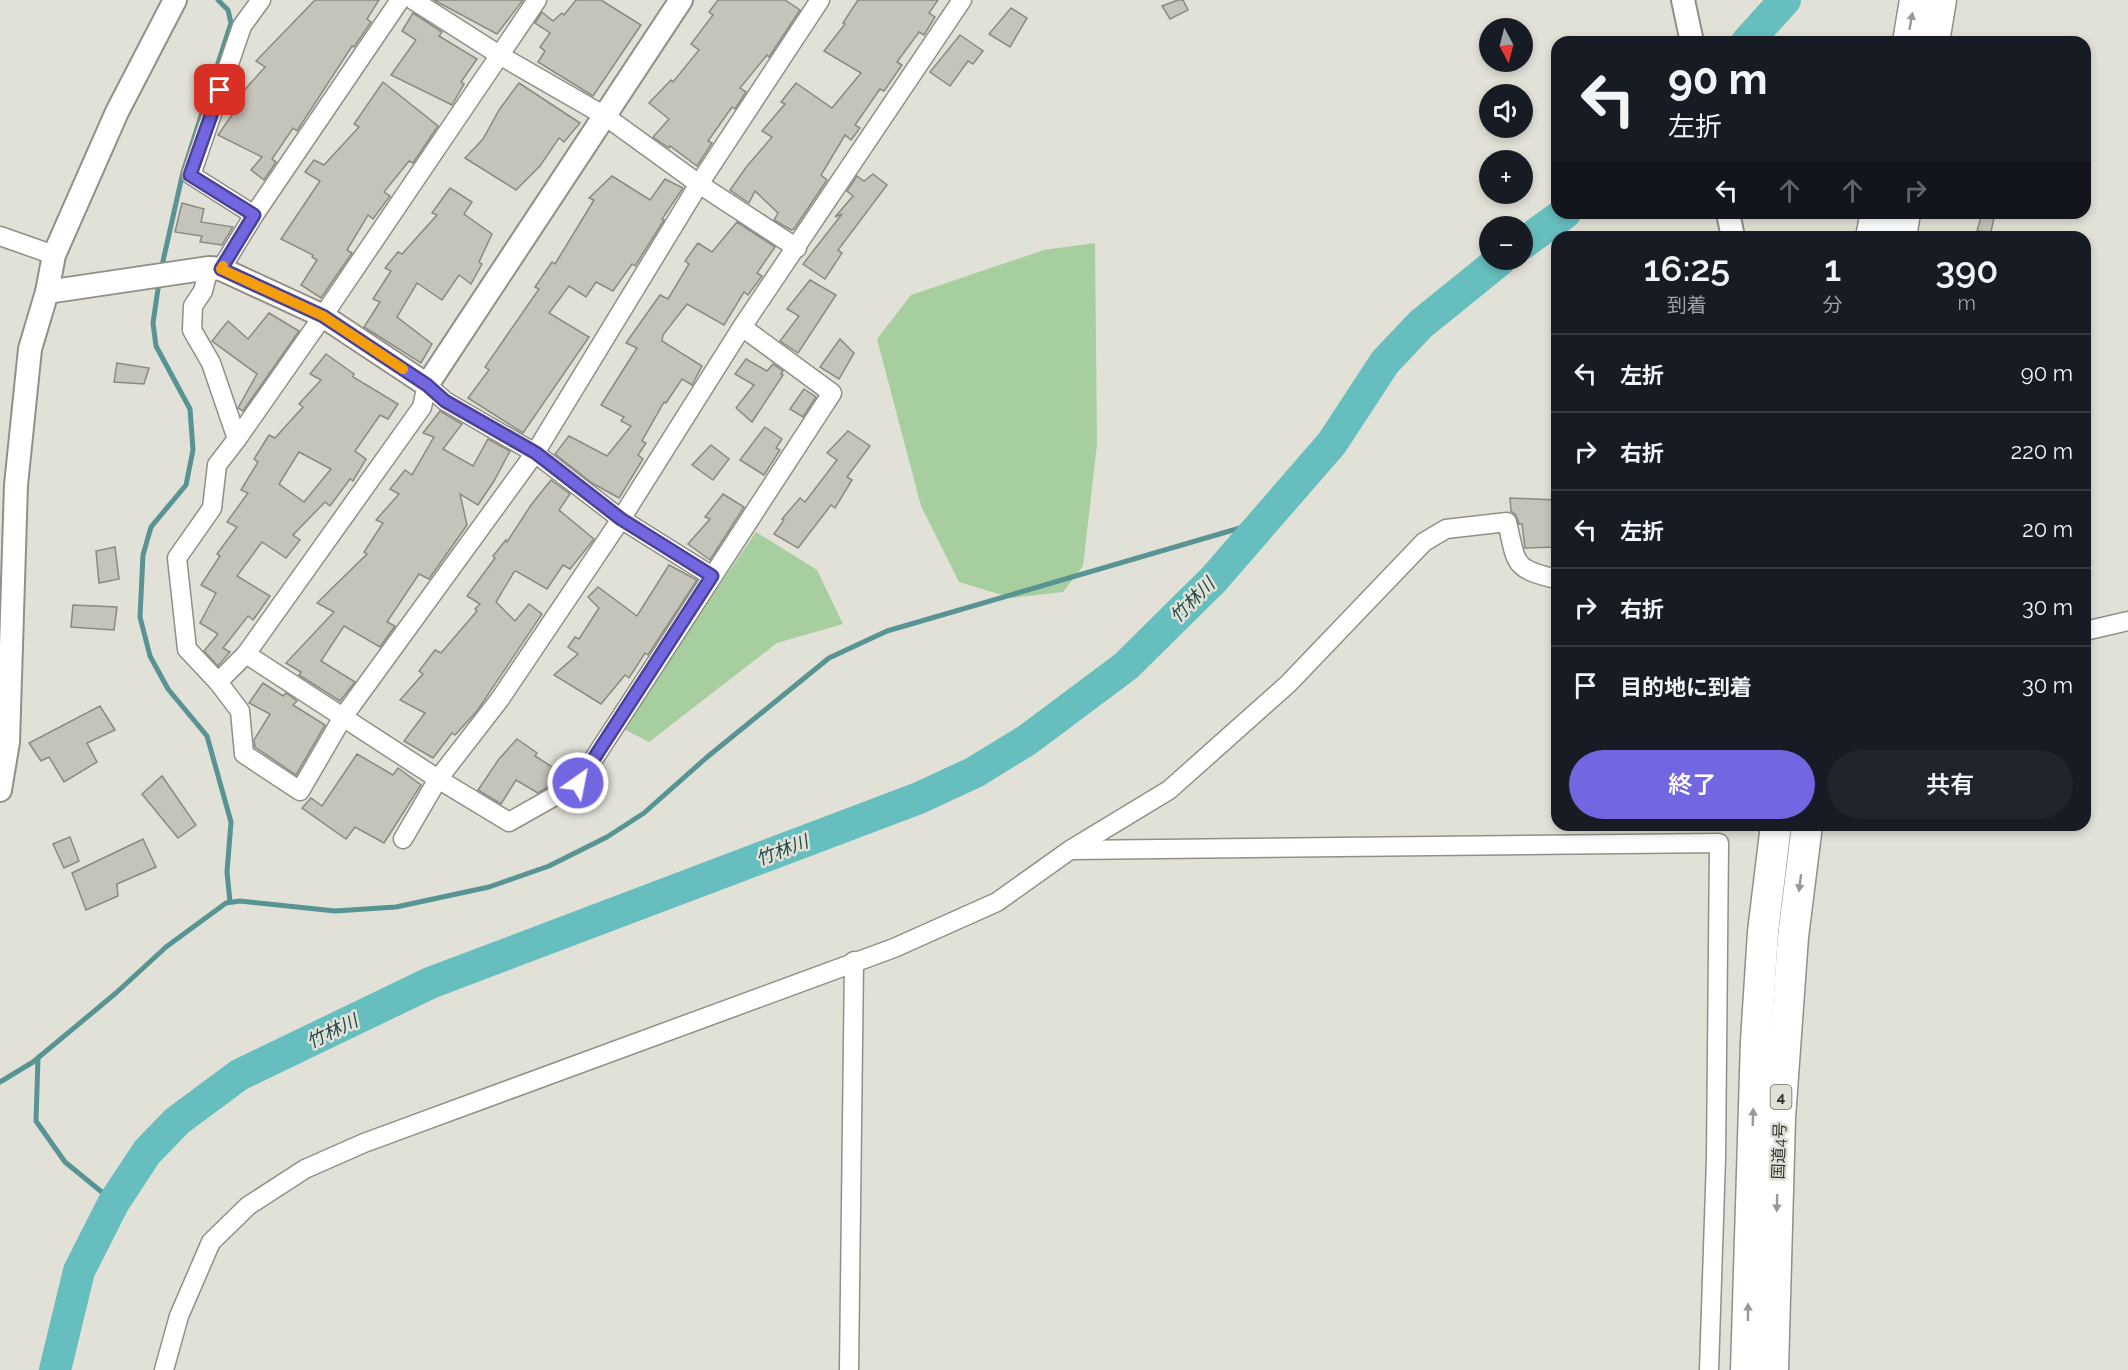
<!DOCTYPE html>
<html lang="ja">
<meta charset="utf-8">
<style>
:root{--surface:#171b24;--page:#20242c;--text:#f1f3f6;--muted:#9ea1a6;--line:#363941;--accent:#7266e1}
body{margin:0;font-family:Raleway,"Noto Sans JP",sans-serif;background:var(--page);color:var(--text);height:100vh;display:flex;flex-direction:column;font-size:22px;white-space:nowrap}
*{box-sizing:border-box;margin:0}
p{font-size:20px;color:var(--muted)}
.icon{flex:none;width:33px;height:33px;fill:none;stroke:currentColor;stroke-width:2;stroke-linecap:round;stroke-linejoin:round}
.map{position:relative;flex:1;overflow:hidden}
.details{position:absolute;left:1551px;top:231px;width:540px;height:600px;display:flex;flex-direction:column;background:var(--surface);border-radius:18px;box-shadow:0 3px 9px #0003}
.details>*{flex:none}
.top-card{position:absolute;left:1551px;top:36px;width:540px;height:183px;border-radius:18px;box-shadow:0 3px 9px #0003;background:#171b24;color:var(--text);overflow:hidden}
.needle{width:39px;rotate:173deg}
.tools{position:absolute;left:1479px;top:18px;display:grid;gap:12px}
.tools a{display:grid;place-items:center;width:54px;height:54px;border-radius:50%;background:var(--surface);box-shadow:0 3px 9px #0003;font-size:30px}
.pin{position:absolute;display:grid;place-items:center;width:51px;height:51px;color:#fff;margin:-26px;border-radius:12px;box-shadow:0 3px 9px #0006}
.me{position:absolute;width:66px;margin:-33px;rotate:33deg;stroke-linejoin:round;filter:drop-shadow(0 0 4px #0008)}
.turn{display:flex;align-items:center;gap:21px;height:126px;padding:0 18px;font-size:27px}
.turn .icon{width:78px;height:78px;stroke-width:2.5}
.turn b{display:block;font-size:42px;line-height:51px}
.lanes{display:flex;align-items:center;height:57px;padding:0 18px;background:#0003;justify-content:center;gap:30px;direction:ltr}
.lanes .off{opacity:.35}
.eta{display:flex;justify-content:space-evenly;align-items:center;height:102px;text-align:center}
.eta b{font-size:36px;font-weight:600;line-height:42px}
.button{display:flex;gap:12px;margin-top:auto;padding:12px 18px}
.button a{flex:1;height:69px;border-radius:36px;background:var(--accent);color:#fff;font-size:24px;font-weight:600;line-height:69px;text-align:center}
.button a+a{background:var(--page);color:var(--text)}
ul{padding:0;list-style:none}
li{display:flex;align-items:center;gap:18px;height:78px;padding:0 18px;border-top:2px solid var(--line)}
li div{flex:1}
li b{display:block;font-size:22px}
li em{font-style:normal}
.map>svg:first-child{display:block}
</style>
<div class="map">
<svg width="2128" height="1370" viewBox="0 0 2128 1370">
<rect width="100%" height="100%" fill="#e2e1d7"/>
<g fill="#a7ce9f">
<polygon points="1095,243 1097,444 1083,566 1063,592 1012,598 959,582 921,506 877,339 911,295 1044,250"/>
<polygon points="756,532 817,570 843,624 777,643 649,742 622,728"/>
</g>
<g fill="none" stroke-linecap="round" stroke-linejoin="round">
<g stroke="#579493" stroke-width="5">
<polyline points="161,270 183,172 231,23 228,10 218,0"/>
<polyline points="159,282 153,323 156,346 190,409 193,450 186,485 151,527 143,555 140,617 150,656 168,689 207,736 231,822 227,872 230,902"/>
<polyline points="38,1058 36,1121 65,1162 114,1202"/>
<polyline points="0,1082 33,1062 116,993 166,947 226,903 240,901 335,911 396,907 489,887 549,866 607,837 644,813 706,758 829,658 887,631 1264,521"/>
</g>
<g stroke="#66bebe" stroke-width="32">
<polyline points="1747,42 1785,0"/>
<polyline points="1522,244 1565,213"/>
<polyline points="55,1370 79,1271 114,1202 147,1152 177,1121 239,1075 430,983 919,798 975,772 1027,740 1126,666 1214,579 1332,443 1385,362 1421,324 1500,260"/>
</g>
</g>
<g fill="#c5c4bb" stroke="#8b8a82" stroke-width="1.5" fill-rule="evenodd">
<polygon points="315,0 379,0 367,19 371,22 354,47 352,46 297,131 293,128 272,159 276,162 264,180 251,170 262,157 218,135 244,98 240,95 265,67 256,61"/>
<polygon points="434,0 523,0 497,34"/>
<polygon points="576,0 601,0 641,25 593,96 538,62 545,51 540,47 550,33 535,23 542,12 553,21 562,13 564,15"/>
<polygon points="718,0 785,0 800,10 769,57 767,55 740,88 746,92 735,109 732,107 708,141 712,143 697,166 670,146 669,148 653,137 669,119 649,103 671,80 673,82 699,50 691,44 713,15 709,12"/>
<polygon points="858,0 938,0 929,13 935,17 924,35 919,32 897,62 902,65 884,91 880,89 855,125 860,128 851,140 845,135 821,175 827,180 794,229 791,230 774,220 778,213 755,191 749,203 730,190 747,166 772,137 762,131 785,104 781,102 796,83 832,108 861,73 824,51 845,24 843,23"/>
<polygon points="1178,0 1183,0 1188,10 1170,19 1162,6"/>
<polygon points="1011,8 1027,18 1010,47 989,34"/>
<polygon points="413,13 442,32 439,36 477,59 461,82 464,84 452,105 391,75 416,40 402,31"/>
<polygon points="960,35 983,51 973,64 968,61 950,86 930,72"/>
<polygon points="383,82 438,126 413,163 409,161 384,192 390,196 373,219 368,215 347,250 352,253 321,298 301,285 317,260 312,257 313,255 281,239 320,181 305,172 314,160 324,165 359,127 354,124"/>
<polygon points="519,83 580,123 564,142 559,138 540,166 516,190 465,158 483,139 499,110"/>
<polygon points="873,174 887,185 838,250 842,253 825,279 803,264 842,214 835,217 853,196 847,191 857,176 864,181"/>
<polygon points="612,176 650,200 665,179 683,188 662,219 664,220 635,266 632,264 613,291 596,282 586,297 569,286 549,313 589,337 523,433 468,398 489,370 485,367 539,289 535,287 552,262 555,264 594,200 589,198"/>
<polygon points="450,188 472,202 464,214 492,234 479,262 482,264 471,284 459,275 442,300 417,283 397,317 432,344 421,363 364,327 380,302 373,299 391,271 385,268 398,252 402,254 437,215 432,213"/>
<polygon points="182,203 204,209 201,222 233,227 222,245 200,242 202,236 175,232"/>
<polygon points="1982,213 1995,213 1991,232 1977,231"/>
<polygon points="737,222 775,247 757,273 762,276 748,295 744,292 724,325 687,304 663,335 662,341 702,366 692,385 682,379 666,403 664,402 642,441 646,443 638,455 643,459 619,498 592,483 555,454 569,436 607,456 631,426 621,421 624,417 601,405 637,348 626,343 660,295 668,299 689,264 685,261 698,243 712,252"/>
<polygon points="810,280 836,295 798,353 780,341 799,316 787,309"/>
<polygon points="269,313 299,331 243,411 238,408 257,374 212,341 228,321 248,339"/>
<polygon points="840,339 854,353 839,379 820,367"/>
<path d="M326,354L354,374L353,377L398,404L388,419L380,415L355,451L366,459L353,481L350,479L330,506L325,502L293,535L300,540L286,558L262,542L237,576L270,596L253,620L248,616L223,648L230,652L218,666L204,651L218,634L200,623L216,593L201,585L220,556L217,554L237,527L227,522L248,493L241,490L258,462L254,459L269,435L275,438L303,407L299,404L321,380L310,374ZM299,452L331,469L304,502L279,484Z"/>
<polygon points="746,359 767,371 773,364 783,371 781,374 783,375 752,422 736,408 754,385 735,374"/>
<polygon points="117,363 149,368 144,384 114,382"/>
<polygon points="804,389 816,397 803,417 790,409"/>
<polygon points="440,411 462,424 443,449 473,466 488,439 510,451 494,481 478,505 460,494 467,525 429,579 419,574 387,622 395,626 380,647 344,626 321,661 355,682 340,701 299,675 301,672 286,663 334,612 317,603 367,554 364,552 383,523 376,520 399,494 390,489 405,470 412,475 434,437 423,433"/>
<polygon points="765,427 782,439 776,448 780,450 764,475 740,460"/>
<polygon points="848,431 870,446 847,477 852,480 835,508 831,505 798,548 774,534 784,520 782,519 800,498 805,502 837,460 827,453"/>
<polygon points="711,445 729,459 713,480 692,465"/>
<polygon points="551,480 570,494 559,510 594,539 570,569 563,565 547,589 516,571 514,572 496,602 515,621 529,604 542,614 477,711 455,735 452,733 433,758 404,741 425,713 400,700 423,674 419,671 435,650 441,653 477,611 475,609 480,604 467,596 495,558 493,556 506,540 507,542 531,505"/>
<polygon points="723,494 744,507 710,560 688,544 710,519 705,517"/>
<polygon points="1510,498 1556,500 1557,547 1525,548 1522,524 1519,524 1516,515 1511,511"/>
<polygon points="115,547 119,579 99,583 96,551"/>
<polygon points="669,565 697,580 648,655 645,653 629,678 625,675 601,704 554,675 578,654 568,647 575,637 579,639 599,608 588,597 598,587 637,616"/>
<polygon points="73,605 117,607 114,630 71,627"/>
<polygon points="263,683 283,696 286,693 297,701 293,705 325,725 296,775 255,747 254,740 270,714 249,703"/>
<polygon points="100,706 115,730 87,743 97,762 64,782 49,757 41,761 29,743"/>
<polygon points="517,739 537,753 535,756 560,772 551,785 538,793 516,780 501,804 478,790 499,759"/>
<polygon points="357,754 393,775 398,768 421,785 384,843 355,827 346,839 302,808 311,798 322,806"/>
<polygon points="162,776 196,825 178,838 142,794"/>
<polygon points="70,837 79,861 64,868 53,844"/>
<polygon points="143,839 156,867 117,884 118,896 86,910 72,873"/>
</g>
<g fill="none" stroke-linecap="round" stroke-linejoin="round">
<defs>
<g id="minor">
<polyline points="413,0 501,56 605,116 699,184 797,248"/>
<polyline points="254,215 191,175 242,26 261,0"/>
<polyline points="0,236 54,255"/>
<polyline points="209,268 203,291 193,306 192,330 211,363 237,439 217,465 212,508 177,558 187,649 218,682 246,654 422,407 427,385"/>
<polyline points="221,269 254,215 400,0"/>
<polyline points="427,385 445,401 535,453 621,519 712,576"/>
<polyline points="237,439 323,316 537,0"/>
<polyline points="2085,631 2128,621"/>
<polyline points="246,654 438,779 509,822 578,783 832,393 742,327"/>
<polyline points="218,682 240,711 244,754 300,791 343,717 535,453 699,184 820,0"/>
<polyline points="403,839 438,779 500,699 621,519 742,327 962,0"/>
<polyline points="1072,850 1719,843 1716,1158 1709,1370"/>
<path d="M164,1370L179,1316L211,1242L248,1206L305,1169L364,1143L894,948L997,902L1070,850L1169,790L1288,684L1424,542L1446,529L1507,522C1517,564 1512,569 1557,579"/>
<polyline points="849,1370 854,961"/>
</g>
<g id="tertiary">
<polyline points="1683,0 1692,42"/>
<polyline points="1728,213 1733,237"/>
<polyline points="47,292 209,268 221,269 323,316 427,385 681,0"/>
<polyline points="0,790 8,742 16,485 30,349 47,292 54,255 117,112 175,0"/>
</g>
<g id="trunk">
<polyline points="1908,42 1915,0"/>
<polyline points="1934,42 1941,0"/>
<polyline points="1871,237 1876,213"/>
<polyline points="1901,237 1905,213"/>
<polyline points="1746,1370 1756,1041 1763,932 1776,825"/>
<polyline points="1773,1370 1780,1118 1793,937 1807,825"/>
</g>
</defs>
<use href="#minor" stroke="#918f87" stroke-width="21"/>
<use href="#tertiary" stroke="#918f87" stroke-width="26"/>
<use href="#trunk" stroke="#918f87" stroke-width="33"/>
<use href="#minor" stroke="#fff" stroke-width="18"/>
<use href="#tertiary" stroke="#fff" stroke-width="22"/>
<use href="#trunk" stroke="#fff" stroke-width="30"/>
</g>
<defs><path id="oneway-solid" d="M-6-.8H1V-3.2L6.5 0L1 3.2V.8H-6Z" transform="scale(1.5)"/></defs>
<g fill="#999897">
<use href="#oneway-solid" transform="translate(1911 21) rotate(-80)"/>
<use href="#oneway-solid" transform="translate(1800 883) rotate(97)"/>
<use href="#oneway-solid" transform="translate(1753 1117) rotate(-88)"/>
<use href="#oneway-solid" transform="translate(1777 1203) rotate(91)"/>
<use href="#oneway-solid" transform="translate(1748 1312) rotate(-89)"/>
</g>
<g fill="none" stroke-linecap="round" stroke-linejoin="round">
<defs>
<polyline id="route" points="220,90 190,175 254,215 221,269 323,316 427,385 445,401 536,453 621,519 712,576 578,783"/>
</defs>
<use href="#route" stroke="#4a4292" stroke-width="15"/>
<use href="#route" stroke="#7266e1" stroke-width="10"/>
<polyline stroke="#f59e0b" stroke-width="10" points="223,266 221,269 323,316 403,369"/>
</g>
<g text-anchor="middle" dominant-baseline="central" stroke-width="5" stroke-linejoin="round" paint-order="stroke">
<rect fill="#e2e1d7" stroke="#686661" stroke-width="1.5" x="1770.5" y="1085" width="21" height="24" rx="4.5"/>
<g font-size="15" font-weight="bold" fill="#33322f">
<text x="1781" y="1097">4</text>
</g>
<g font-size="16" fill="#33322f" stroke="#e2e1d7">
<text transform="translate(1779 1151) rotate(-88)">国道4号</text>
</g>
<g font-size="18" font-style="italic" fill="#204949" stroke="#e2e1d7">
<text transform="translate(1192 600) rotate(-45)">竹林川</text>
<text transform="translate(782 850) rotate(-21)">竹林川</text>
<text transform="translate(332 1031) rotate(-26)">竹林川</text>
</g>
</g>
</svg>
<div class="tools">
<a><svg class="needle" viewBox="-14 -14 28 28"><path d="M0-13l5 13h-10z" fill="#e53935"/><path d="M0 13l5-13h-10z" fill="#9ea1a6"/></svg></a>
<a><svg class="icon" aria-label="sound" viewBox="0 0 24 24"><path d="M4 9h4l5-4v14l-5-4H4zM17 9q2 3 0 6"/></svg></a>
<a>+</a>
<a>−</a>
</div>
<div class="pin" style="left:220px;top:90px;background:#d93025"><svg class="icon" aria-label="arrive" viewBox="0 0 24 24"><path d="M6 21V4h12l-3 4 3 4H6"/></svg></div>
<svg class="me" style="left:578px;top:783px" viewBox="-20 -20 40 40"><circle r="17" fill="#7266e1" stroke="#fff" stroke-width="3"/><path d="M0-11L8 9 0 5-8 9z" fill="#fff"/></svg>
<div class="top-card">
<div class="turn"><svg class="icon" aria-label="left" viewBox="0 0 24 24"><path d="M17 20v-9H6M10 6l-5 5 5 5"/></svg><div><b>90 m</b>左折</div></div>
<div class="lanes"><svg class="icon" aria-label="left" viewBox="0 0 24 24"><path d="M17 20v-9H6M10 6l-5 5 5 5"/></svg><svg class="icon off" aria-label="ahead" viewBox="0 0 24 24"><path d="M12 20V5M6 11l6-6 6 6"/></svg><svg class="icon off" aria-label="ahead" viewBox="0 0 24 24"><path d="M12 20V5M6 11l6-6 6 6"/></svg><svg class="icon off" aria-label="right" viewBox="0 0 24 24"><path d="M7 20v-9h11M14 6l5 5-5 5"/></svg></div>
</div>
<section class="details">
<div class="eta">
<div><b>16:25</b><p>到着</p></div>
<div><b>1</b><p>分</p></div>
<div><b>390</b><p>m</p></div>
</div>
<ul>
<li><svg class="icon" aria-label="left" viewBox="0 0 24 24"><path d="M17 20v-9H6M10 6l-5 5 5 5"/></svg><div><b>左折</b></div><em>90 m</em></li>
<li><svg class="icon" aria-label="right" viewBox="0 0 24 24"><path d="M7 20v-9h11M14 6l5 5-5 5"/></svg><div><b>右折</b></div><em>220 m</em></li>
<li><svg class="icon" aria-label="left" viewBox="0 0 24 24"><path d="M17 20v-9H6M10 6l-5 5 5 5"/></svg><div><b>左折</b></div><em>20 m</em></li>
<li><svg class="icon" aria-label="right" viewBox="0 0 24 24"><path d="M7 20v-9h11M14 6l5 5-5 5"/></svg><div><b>右折</b></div><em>30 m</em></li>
<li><svg class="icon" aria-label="arrive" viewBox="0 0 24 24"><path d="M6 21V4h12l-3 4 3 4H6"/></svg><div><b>目的地に到着</b></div><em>30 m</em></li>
</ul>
<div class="button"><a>終了</a><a>共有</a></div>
</section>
</div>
